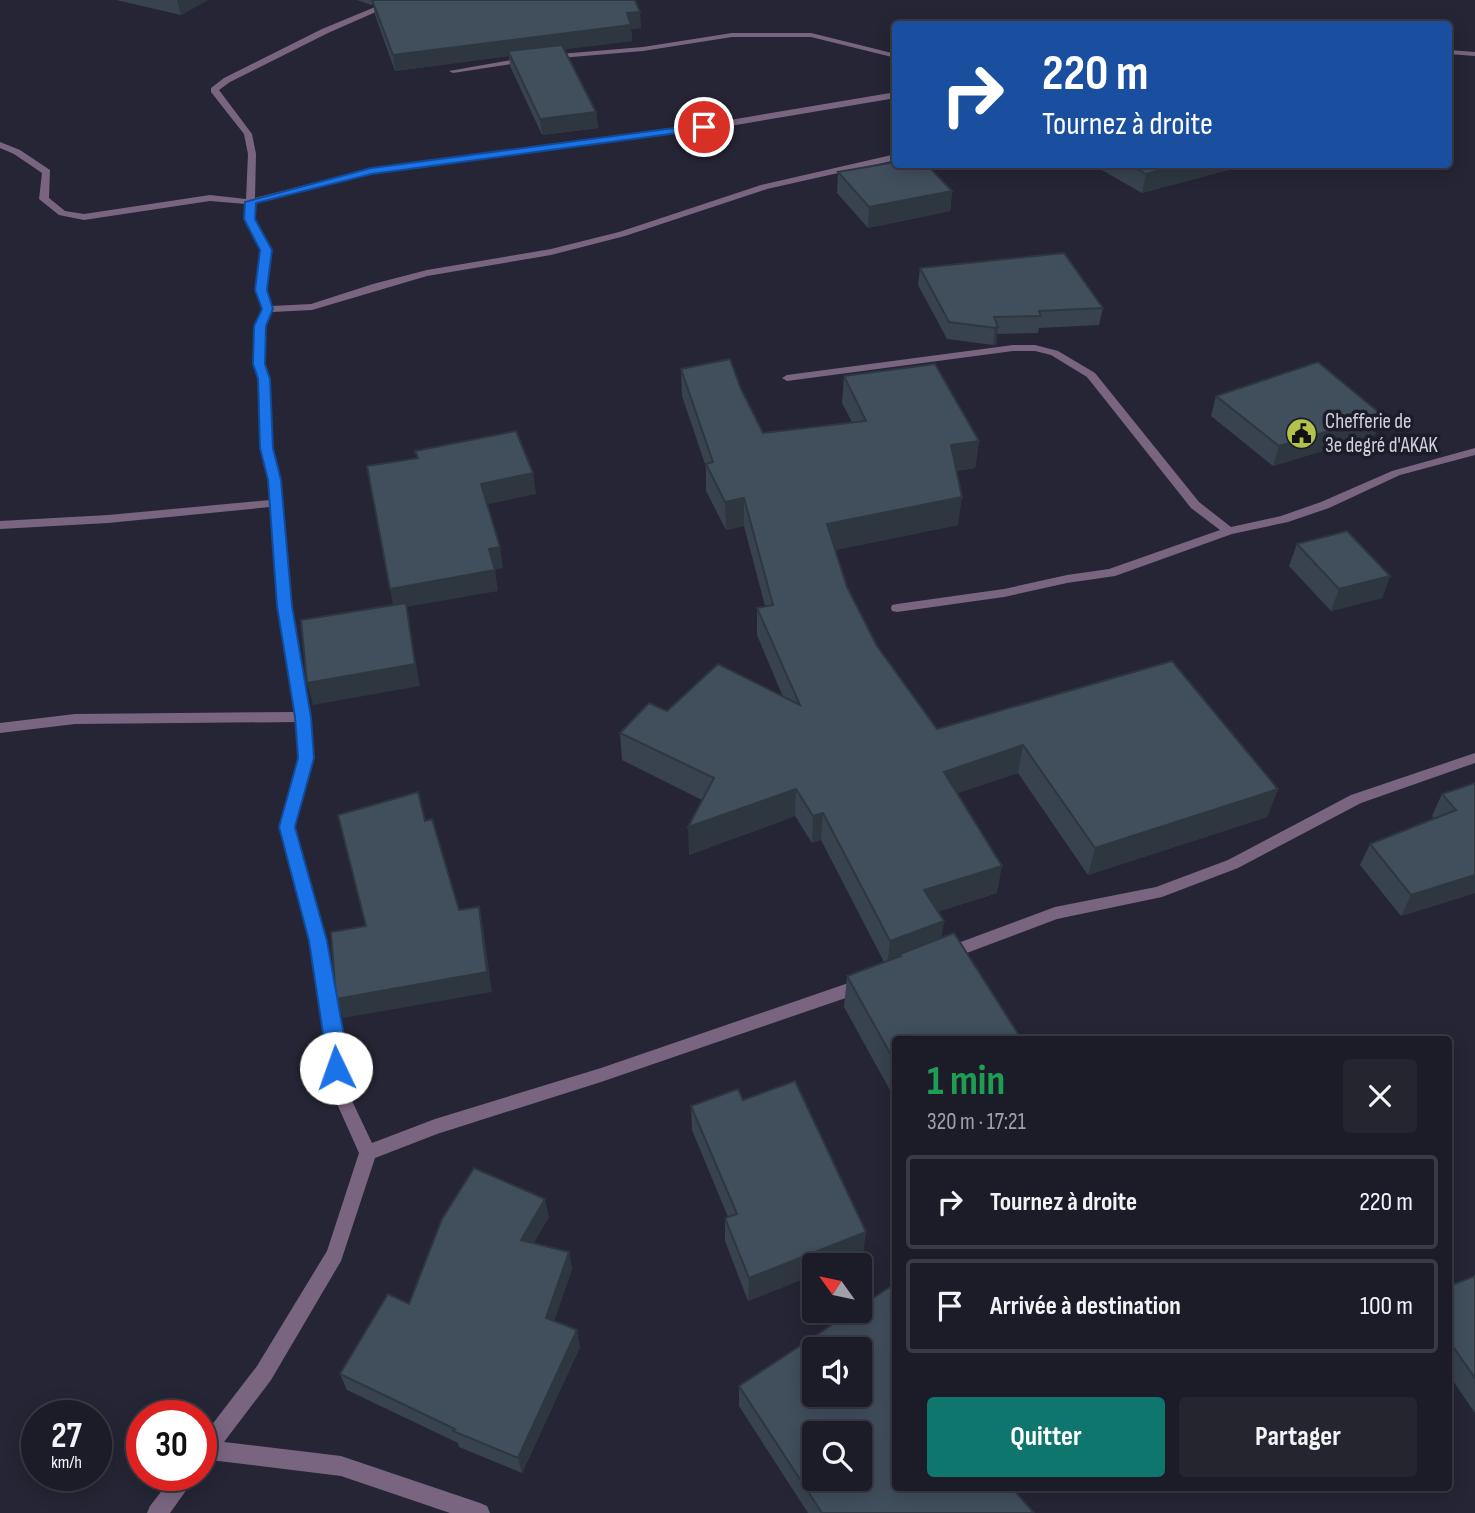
<!DOCTYPE html>
<html lang="fr">
<meta charset="utf-8">
<style>
:root{--surface:#1c1c28;--page:#252530;--text:#f1f3f6;--muted:#a0a1a8;--line:#3a3a45;--accent:#0f766e}
body{margin:0;font-family:"Sofia Sans Condensed",sans-serif;background:var(--page);color:var(--text);height:100vh;display:flex;flex-direction:column;font-size:26px;white-space:nowrap}
*{box-sizing:border-box;margin:0}
p{font-size:23px;color:var(--muted)}
.icon{flex:none;width:38px;height:38px;fill:none;stroke:currentColor;stroke-width:2;stroke-linecap:round;stroke-linejoin:round}
.map{position:relative;flex:1;overflow:hidden}
.sheet{position:absolute;left:892px;top:1036px;width:560px;height:455px;display:flex;flex-direction:column;background:var(--surface);border-radius:7px;box-shadow:0 4px 18px #0003,0 0 0 2px var(--line)}
.sheet>*{flex:none}
.hud{position:absolute;left:892px;top:21px;width:560px;height:147px;border-radius:7px;box-shadow:0 4px 18px #0003,0 0 0 2px var(--line);background:#1a4fa0;color:#fff;overflow:hidden}
.needle{width:46px;rotate:303deg}
.buttons{position:absolute;left:802px;top:1253px;display:grid;gap:14px}
.buttons a{display:grid;place-items:center;width:70px;height:70px;border-radius:7px;background:var(--surface);box-shadow:0 4px 18px #0003,0 0 0 2px var(--line);font-size:35px}
.speed{position:absolute;left:21px;top:1400px;display:flex;gap:14px;font-size:35px;font-weight:700;text-align:center}
.speed>*{display:grid;place-content:center;width:91px;height:91px;border-radius:50%;background:var(--surface);box-shadow:0 4px 18px #0003,0 0 0 2px var(--line);line-height:1}
.speed small{font-size:18px;font-weight:400}
.speed .limit{border:10px solid #d22;background:#fff;color:#111}
.pin{position:absolute;display:grid;place-items:center;width:60px;height:60px;color:#fff;margin:-30px;border:4px solid #fff;border-radius:50%;box-shadow:0 2px 7px #0007}
.me{position:absolute;width:77px;margin:-38px;rotate:357deg;stroke-linejoin:round;filter:drop-shadow(0 0 5px #0008)}
.turn{display:flex;align-items:center;gap:24px;height:147px;padding:0 35px;font-size:32px}
.turn .icon{width:91px;height:91px;stroke-width:2.5}
.turn b{display:block;font-size:49px;line-height:60px}
.round{display:grid;place-items:center;flex:none;width:74px;height:74px;border-radius:7px;background:var(--page)}
.headline{display:flex;align-items:center;justify-content:space-between;height:119px;padding:0 35px}
h1{font-size:42px;font-weight:700;line-height:52px;color:#1e9e55}
.primary-button{display:flex;gap:14px;margin-top:auto;padding:14px 35px}
.primary-button a{flex:1;height:80px;border-radius:7px;background:var(--accent);color:#fff;font-size:28px;font-weight:700;line-height:80px;text-align:center}
.primary-button a+a{background:var(--page);color:var(--text)}
ul{padding:0;list-style:none}
li{display:flex;align-items:center;gap:21px;height:94px;margin:0 14px 10px;padding:0 21px;border:4px solid var(--line);border-radius:7px}
li div{flex:1}
li b{display:block;font-size:26px}
li em{font-style:normal}
.map>svg:first-child{display:block}
</style>
<div class="map">
<svg width="1475" height="1513" viewBox="0 0 1475 1513">
<rect width="100%" height="100%" fill="#262535"/>
<g fill="none" stroke-linecap="round" stroke-linejoin="round">
<g fill="#7a6580" fill-rule="evenodd">
<path d="M392,0H403L328,33L230,82L219,90L252,134L256,154L255,198L371,168L730,120L896,92V98L730,126L371,174L255,204V219L271,250L266,290L272,306L311,304L373,284L427,270L551,249L619,232L761,185L896,154V160L767,189L625,236L551,255L427,276L312,310L272,312L265,325L264,364L269,379L272,448L283,503L290,606L310,717L313,758L294,827L326,941L342,1030L345,1086L372,1143L435,1119L601,1068L863,978L869,980L871,985L869,990L601,1082L437,1134L375,1158L341,1261L271,1380L224,1442L341,1456L480,1503L487,1506L490,1513H450L341,1476L210,1460L201,1466V1439L257,1366L327,1251L359,1153L329,1086L326,1030L310,941L280,827L299,758L297,722L75,724L0,733V723L75,714L295,712L278,606L270,507L108,523L0,529V521L108,515L270,500L268,480L260,448L259,379L254,364L255,325L263,309C253,281 262,278 261,253C260,237 245,228 246,204L210,201L84,220L59,215L39,199L42,173L14,154L0,148V142L20,150L50,170L49,198L65,211L84,214L210,195L246,199L248,154L244,134L211,92V88L224,78L322,29Z"/>
<polygon points="732,33 811,33 896,54 896,58 811,37 732,37 643,51 548,59 544,57 548,55 643,47"/>
<polygon points="1449,50 1475,52 1475,56 1449,54"/>
<polygon points="528,57 531,57 531,61 453,73 449,71"/>
<polygon points="1013,345 1035,345 1058,351 1095,373 1199,502 1231,527 1281,516 1321,502 1392,471 1475,448 1475,455 1400,475 1329,508 1288,522 1232,534 1115,576 1067,583 1004,597 897,612 892,611 891,608 892,605 897,604 1004,589 1067,575 1109,569 1220,530 1191,508 1087,377 1051,355 1035,351 1013,351 787,381 782,378 787,375"/>
<polygon points="1475,753 1475,763 1361,803 1238,868 1162,897 1057,919 948,960 942,959 940,954 942,949 1055,907 1156,887 1228,860 1351,795"/>
<polygon points="174,1475 197,1475 170,1513 147,1513 150,1506"/>
</g>
</g>
<g fill="#38434f">
<polygon points="116,0 208,0 181,15"/>
<polygon points="357,0 635,0 641,28 631,29 632,41 564,49 596,112 598,128 542,135 510,66 509,56 395,71 375,15 373,4 371,5"/>
<polygon points="1230,164 1228,170 1142,193 1093,165"/>
<polygon points="838,172 952,191 950,211 868,228 837,193"/>
<polygon points="920,268 1103,308 1099,325 1039,328 1038,333 997,334 996,345 993,345 947,339 918,285"/>
<polygon points="681,369 741,389 763,433 852,422 842,403 844,376 979,441 975,468 956,471 958,525 835,550 847,587 877,646 937,729 1278,789 1267,817 1088,875 1018,773 957,793 997,893 937,912 944,921 941,938 896,1040 896,1101 844,1007 847,976 884,962 821,840 812,843 795,816 689,855 702,800 622,760 620,733 667,711 783,697 757,635 757,608 765,606 744,526 726,530 706,491 706,467 682,396"/>
<polygon points="1216,396 1375,435 1273,466 1211,416"/>
<polygon points="1297,544 1390,576 1382,598 1331,611 1289,566"/>
<polygon points="1475,783 1475,893 1401,916 1360,865 1370,844 1434,818 1432,816 1442,794"/>
<polygon points="743,1100 863,1255 748,1301 725,1241 725,1218 728,1217 692,1130 691,1106"/>
<polygon points="549,1217 533,1243 569,1252 572,1269 554,1321 580,1347 522,1473 459,1447 458,1443 347,1390 340,1374 409,1304"/>
<polygon points="1475,1276 1475,1413 1449,1375 1449,1286"/>
<polygon points="739,1386 896,1488 1034,1513 808,1513 739,1406"/>
</g>
<g fill="#2e3740">
<polygon points="177,0 208,0 181,15"/>
<polygon points="640,12 641,28 631,29 632,41 511,56 508,51 509,56 395,71 393,55 627,13"/>
<polygon points="596,112 598,128 542,135 540,119"/>
<polygon points="1182,164 1230,164 1228,170 1142,193 1146,174"/>
<polygon points="952,191 950,211 868,228 869,207"/>
<polygon points="998,327 996,345 993,345 995,328"/>
<polygon points="1382,415 1375,435 1273,466 1279,446"/>
<polygon points="979,441 975,468 948,472 951,445"/>
<polygon points="533,473 536,494 484,505 481,484"/>
<polygon points="962,497 958,525 826,552 827,524"/>
<polygon points="744,498 744,526 726,530 725,502"/>
<polygon points="500,547 503,568 492,570 489,549"/>
<polygon points="495,570 498,591 406,607 420,686 313,705 307,683 394,609 390,589"/>
<polygon points="1390,576 1382,598 1331,611 1339,589"/>
<polygon points="1023,745 1018,773 940,799 944,772"/>
<polygon points="796,789 795,816 689,855 688,827"/>
<polygon points="1278,789 1267,817 1088,875 1095,848"/>
<polygon points="823,813 821,840 812,843 813,816"/>
<polygon points="1002,866 997,893 920,917 924,890"/>
<polygon points="1475,875 1475,893 1401,916 1411,895"/>
<polygon points="479,907 483,927 492,992 343,1018 336,999"/>
<polygon points="944,921 939,948 900,954 898,964 887,968 890,941"/>
<polygon points="545,1199 549,1217 525,1258 521,1240"/>
<polygon points="866,1232 863,1255 837,1265 814,1265 814,1275 748,1301 749,1278"/>
<polygon points="569,1252 572,1269 549,1335 546,1318"/>
<polygon points="577,1330 580,1347 522,1473 518,1458"/>
</g>
<g fill="#414e5c" stroke="#2e3740" stroke-width="2" fill-rule="evenodd">
<polygon points="372,0 635,0 640,12 627,13 631,25 393,55"/>
<polygon points="562,45 596,112 540,119 508,51"/>
<polygon points="896,162 896,164 926,164 952,191 869,207 838,172"/>
<polygon points="1129,164 1182,164 1146,174"/>
<polygon points="1064,253 1103,308 1039,311 1041,316 994,317 998,327 995,328 949,322 920,268"/>
<polygon points="730,359 741,389 763,433 866,421 844,376 935,364 979,441 951,445 962,497 827,524 847,587 877,646 937,729 1172,661 1278,789 1095,848 1023,745 944,772 1002,866 924,890 944,921 890,941 823,813 813,816 796,789 688,827 714,778 620,733 649,703 667,711 718,664 800,705 757,608 773,605 744,498 725,502 706,464 713,462 681,369"/>
<polygon points="1318,362 1382,415 1279,446 1216,396"/>
<polygon points="516,431 533,473 481,484 500,547 489,549 495,570 390,589 367,466 418,458 415,451"/>
<polygon points="1347,531 1390,576 1339,589 1297,544"/>
<polygon points="406,603 415,664 307,683 301,620"/>
<polygon points="1475,783 1475,875 1411,895 1370,844 1456,810 1442,794"/>
<polygon points="418,792 425,821 432,819 459,910 479,907 487,972 336,999 331,932 366,926 338,815"/>
<polygon points="954,933 1022,1040 896,1040 896,1064 847,976 901,956 900,954"/>
<polygon points="795,1081 866,1232 749,1278 725,1218 737,1214 691,1106 738,1089 743,1100"/>
<polygon points="474,1168 545,1199 521,1240 569,1252 546,1318 577,1330 518,1458 453,1431 455,1429 340,1374 388,1294 409,1304 442,1219"/>
<polygon points="1475,1276 1475,1378 1449,1341 1449,1286"/>
<path d="M896,1283V1488H1012L1034,1513H822L739,1386L853,1311H859V1307ZM814,1349H859V1395H814ZM814,1433H859V1479H814Z"/>
</g>
<polygon fill="#1a73e8" stroke="#114b97" stroke-width="2" points="704,124 709,127 708,129 372,174 256,203 255,219 272,250 267,290 273,309 266,326 265,364 270,379 273,448 281,480 292,606 311,717 314,758 295,827 327,941 343,1030 345,1068 343,1073 336,1076 329,1073 309,941 279,827 298,758 295,717 277,606 268,480 260,448 258,379 253,364 254,326 262,309 255,290 260,250 244,219 245,202 371,168"/>
<defs>
<symbol id="civic-disc" viewBox="-11 -11 22 22"><circle r="9.5" fill="#b3c24b" stroke="#1c1c2b"/><path d="M-.6-6.5H3V-4.5H.6V-3L4-1V1h2V6H-6V1h2V-1L-.6-3ZM-1.2 2.5V6h2.4V2.5Z" fill="#111"/></symbol>
</defs>
<g fill-rule="evenodd">
<use href="#civic-disc" x="1284" y="416" width="35" height="35"/>
</g>
<g text-anchor="middle" dominant-baseline="central" stroke-width="7" stroke-linejoin="round" paint-order="stroke">
<g font-size="21" fill="#d2d2dd" stroke="#1c1c2b" text-anchor="start">
<text x="1325" y="421">Chefferie de<tspan x="1325" dy="24">3e degré d'AKAK</tspan></text>
</g>
</g>
</svg>
<div class="buttons">
<a><svg class="needle" viewBox="-14 -14 28 28"><path d="M0-13l5 13h-10z" fill="#e53935"/><path d="M0 13l5-13h-10z" fill="#a0a1a8"/></svg></a>
<a><svg class="icon" aria-label="sound" viewBox="0 0 24 24"><path d="M4 9h4l5-4v14l-5-4H4zM17 9q2 3 0 6"/></svg></a>
<a><svg class="icon" aria-label="search" viewBox="0 0 24 24"><circle cx="10" cy="10" r="6"/><path d="M15 15l6 6"/></svg></a>
</div>
<div class="speed"><div>27<small>km/h</small></div><div class="limit">30</div></div>
<div class="pin" style="left:704px;top:127px;background:#d93025"><svg class="icon" aria-label="arrive" viewBox="0 0 24 24"><path d="M6 21V4h12l-3 4 3 4H6"/></svg></div>
<svg class="me" style="left:336px;top:1068px" viewBox="-20 -20 40 40"><circle r="19" fill="#fff"/><path d="M0-13L10 11 0 6-10 11z" fill="#1a73e8"/></svg>
<div class="hud">
<div class="turn"><svg class="icon" aria-label="right" viewBox="0 0 24 24"><path d="M7 20v-9h11M14 6l5 5-5 5"/></svg><div><b>220 m</b>Tournez à droite</div></div>
</div>
<section class="sheet">
<div class="headline"><div><h1>1 min</h1><p>320 m · 17:21</p></div><a class="round"><svg class="icon" aria-label="close" viewBox="0 0 24 24"><path d="M6 6l12 12M18 6L6 18"/></svg></a></div>
<ul>
<li><svg class="icon" aria-label="right" viewBox="0 0 24 24"><path d="M7 20v-9h11M14 6l5 5-5 5"/></svg><div><b>Tournez à droite</b></div><em>220 m</em></li>
<li><svg class="icon" aria-label="arrive" viewBox="0 0 24 24"><path d="M6 21V4h12l-3 4 3 4H6"/></svg><div><b>Arrivée à destination</b></div><em>100 m</em></li>
</ul>
<div class="primary-button"><a>Quitter</a><a>Partager</a></div>
</section>
</div>
